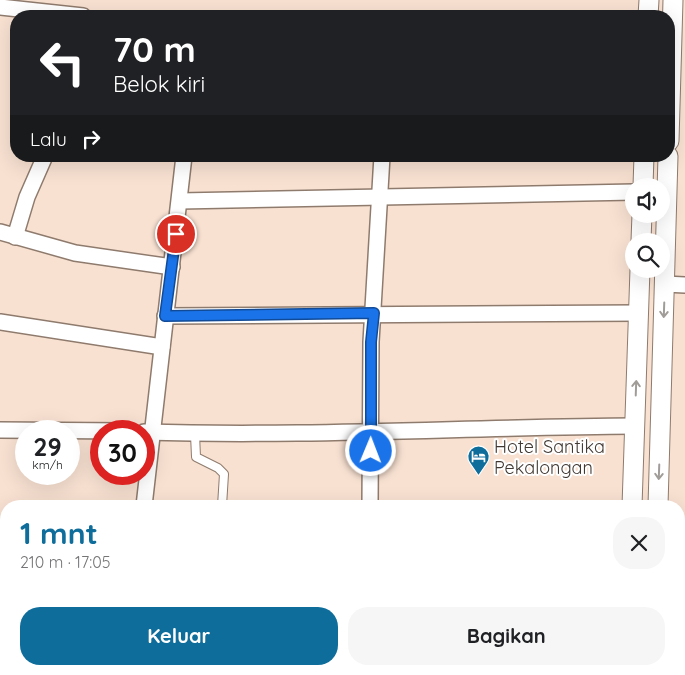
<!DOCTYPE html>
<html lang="id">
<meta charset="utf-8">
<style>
:root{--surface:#fff;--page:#f6f6f6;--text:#202124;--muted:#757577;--accent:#0e6d9b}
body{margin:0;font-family:Quicksand,sans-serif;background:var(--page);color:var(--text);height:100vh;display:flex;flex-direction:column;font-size:19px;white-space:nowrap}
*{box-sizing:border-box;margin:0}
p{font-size:16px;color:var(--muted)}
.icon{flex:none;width:28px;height:28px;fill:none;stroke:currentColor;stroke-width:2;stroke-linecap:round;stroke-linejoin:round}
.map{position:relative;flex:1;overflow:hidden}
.sheet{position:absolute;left:0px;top:500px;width:685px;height:175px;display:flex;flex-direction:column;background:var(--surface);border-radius:20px 20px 0 0;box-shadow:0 5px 20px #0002}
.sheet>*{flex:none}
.guide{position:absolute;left:10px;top:10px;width:665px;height:152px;border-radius:20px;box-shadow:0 5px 20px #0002;background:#202124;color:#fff;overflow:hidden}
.controls{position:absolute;left:625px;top:178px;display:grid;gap:10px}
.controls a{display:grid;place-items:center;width:45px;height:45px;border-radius:50%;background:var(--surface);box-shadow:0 5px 20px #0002;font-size:25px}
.speed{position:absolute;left:15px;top:420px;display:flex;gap:10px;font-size:25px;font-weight:700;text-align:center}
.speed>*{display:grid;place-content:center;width:65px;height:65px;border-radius:50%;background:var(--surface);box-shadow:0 5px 20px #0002;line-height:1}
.speed small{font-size:12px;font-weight:400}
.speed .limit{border:8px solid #d22;background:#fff;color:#111}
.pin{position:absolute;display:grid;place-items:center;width:42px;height:42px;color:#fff;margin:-21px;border:2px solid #fff;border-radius:50%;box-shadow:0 1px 5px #0007}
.me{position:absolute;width:55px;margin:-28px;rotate:1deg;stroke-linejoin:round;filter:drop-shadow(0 0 4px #0008)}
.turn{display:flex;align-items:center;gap:18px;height:105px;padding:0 20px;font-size:22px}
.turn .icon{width:65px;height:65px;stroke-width:2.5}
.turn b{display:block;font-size:35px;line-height:42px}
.then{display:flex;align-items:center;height:48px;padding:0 20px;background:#0003;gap:10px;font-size:19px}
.round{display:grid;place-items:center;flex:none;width:52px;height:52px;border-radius:20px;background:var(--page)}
.head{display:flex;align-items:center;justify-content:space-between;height:85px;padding:0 20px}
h1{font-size:30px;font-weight:700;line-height:38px;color:var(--accent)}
.button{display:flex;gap:10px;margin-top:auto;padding:10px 20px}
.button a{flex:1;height:58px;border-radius:20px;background:var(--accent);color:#fff;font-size:20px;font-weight:700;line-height:58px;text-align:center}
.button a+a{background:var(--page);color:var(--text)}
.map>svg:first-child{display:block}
</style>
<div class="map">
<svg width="685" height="675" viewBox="0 0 685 675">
<rect width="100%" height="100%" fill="#f8e1d1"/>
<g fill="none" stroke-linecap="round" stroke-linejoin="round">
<defs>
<g id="service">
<polyline points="195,434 196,457 218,468 224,474 222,506"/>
<polyline points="497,669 594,669"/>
<polyline points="640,669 640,675"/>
<polyline points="471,675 471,669"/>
<polyline points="604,675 604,669"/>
</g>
<g id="minor">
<polyline points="0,7 83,16"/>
<polyline points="180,201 634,192"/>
<polyline points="0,232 75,253 172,267"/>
<polyline points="15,237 27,197 45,156"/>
<polyline points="665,284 685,285"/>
<polyline points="165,316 638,313"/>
<polyline points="0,322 162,347"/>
<polyline points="0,430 124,431"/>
<path d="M144,432C308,437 471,427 635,426"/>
<polyline points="144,506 184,156"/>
<polyline points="370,506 371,342 382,156"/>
</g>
<g id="tertiary">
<polyline points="648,16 649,0"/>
<polyline points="669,141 673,0"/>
<polyline points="643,186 644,156"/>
<polyline points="641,241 642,214"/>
<polyline points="632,506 640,269"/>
<polyline points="658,506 668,156"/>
</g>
<g id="trunk">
<polyline points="679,604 685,603"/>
<polyline points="679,625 685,624"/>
<polyline points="0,626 6,626"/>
<polyline points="0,645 6,644"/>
</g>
</defs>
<use href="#service" stroke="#8f7b6d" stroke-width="10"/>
<use href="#minor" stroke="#8f7b6d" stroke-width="18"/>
<use href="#tertiary" stroke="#8f7b6d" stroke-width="21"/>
<use href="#trunk" stroke="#8f7b6d" stroke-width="28"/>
<use href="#service" stroke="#fff" stroke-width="8"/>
<use href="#minor" stroke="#fff" stroke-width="15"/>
<use href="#tertiary" stroke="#fff" stroke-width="19"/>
<use href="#trunk" stroke="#fff" stroke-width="25"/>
</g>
<defs><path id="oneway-shaft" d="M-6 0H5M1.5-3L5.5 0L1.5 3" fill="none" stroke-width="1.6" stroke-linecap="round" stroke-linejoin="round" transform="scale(1.25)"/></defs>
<g stroke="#a09c98">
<use href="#oneway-shaft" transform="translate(664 310) rotate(92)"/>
<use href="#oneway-shaft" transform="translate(636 388) rotate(-88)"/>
<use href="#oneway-shaft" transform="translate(659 472) rotate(92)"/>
</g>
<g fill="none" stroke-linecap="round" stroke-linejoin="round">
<defs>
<polyline id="route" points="176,234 165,316 374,313 371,342 371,451"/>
</defs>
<use href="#route" stroke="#114b97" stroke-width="12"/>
<use href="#route" stroke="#1a73e8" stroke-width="9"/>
</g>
<defs>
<symbol id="hotel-pin" viewBox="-11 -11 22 30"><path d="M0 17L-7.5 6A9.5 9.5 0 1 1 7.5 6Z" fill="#0e6d9b" stroke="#fff"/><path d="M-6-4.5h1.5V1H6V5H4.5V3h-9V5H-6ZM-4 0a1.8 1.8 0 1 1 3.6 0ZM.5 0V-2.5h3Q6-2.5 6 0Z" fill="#fff"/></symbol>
</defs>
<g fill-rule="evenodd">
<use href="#hotel-pin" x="466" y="444" width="25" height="34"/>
</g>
<g text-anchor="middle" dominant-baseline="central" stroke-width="4" stroke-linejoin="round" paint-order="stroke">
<g font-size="18" fill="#413832" stroke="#fff" text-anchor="start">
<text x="494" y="446">Hotel Santika<tspan x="494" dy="21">Pekalongan</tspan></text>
</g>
</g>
</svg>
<div class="controls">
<a><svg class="icon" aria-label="sound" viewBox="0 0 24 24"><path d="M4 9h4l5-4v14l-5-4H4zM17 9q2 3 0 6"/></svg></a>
<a><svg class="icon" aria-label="search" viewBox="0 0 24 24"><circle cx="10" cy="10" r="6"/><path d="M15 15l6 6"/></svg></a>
</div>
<div class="speed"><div>29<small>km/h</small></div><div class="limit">30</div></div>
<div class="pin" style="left:176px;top:234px;background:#d93025"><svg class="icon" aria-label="arrive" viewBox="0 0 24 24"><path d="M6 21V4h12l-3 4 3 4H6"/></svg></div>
<svg class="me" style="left:371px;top:451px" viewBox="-20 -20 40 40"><circle r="17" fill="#1a73e8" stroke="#fff" stroke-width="3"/><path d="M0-11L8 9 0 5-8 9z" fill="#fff"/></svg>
<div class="guide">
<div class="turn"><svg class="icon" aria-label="left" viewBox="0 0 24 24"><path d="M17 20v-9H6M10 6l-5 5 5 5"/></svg><div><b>70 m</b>Belok kiri</div></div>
<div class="then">Lalu<svg class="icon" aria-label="right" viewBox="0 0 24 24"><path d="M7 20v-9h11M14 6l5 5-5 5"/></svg></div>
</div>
<section class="sheet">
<div class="head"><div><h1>1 mnt</h1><p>210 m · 17:05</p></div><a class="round"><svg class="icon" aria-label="close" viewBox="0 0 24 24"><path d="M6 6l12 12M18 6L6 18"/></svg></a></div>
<div class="button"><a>Keluar</a><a>Bagikan</a></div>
</section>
</div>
